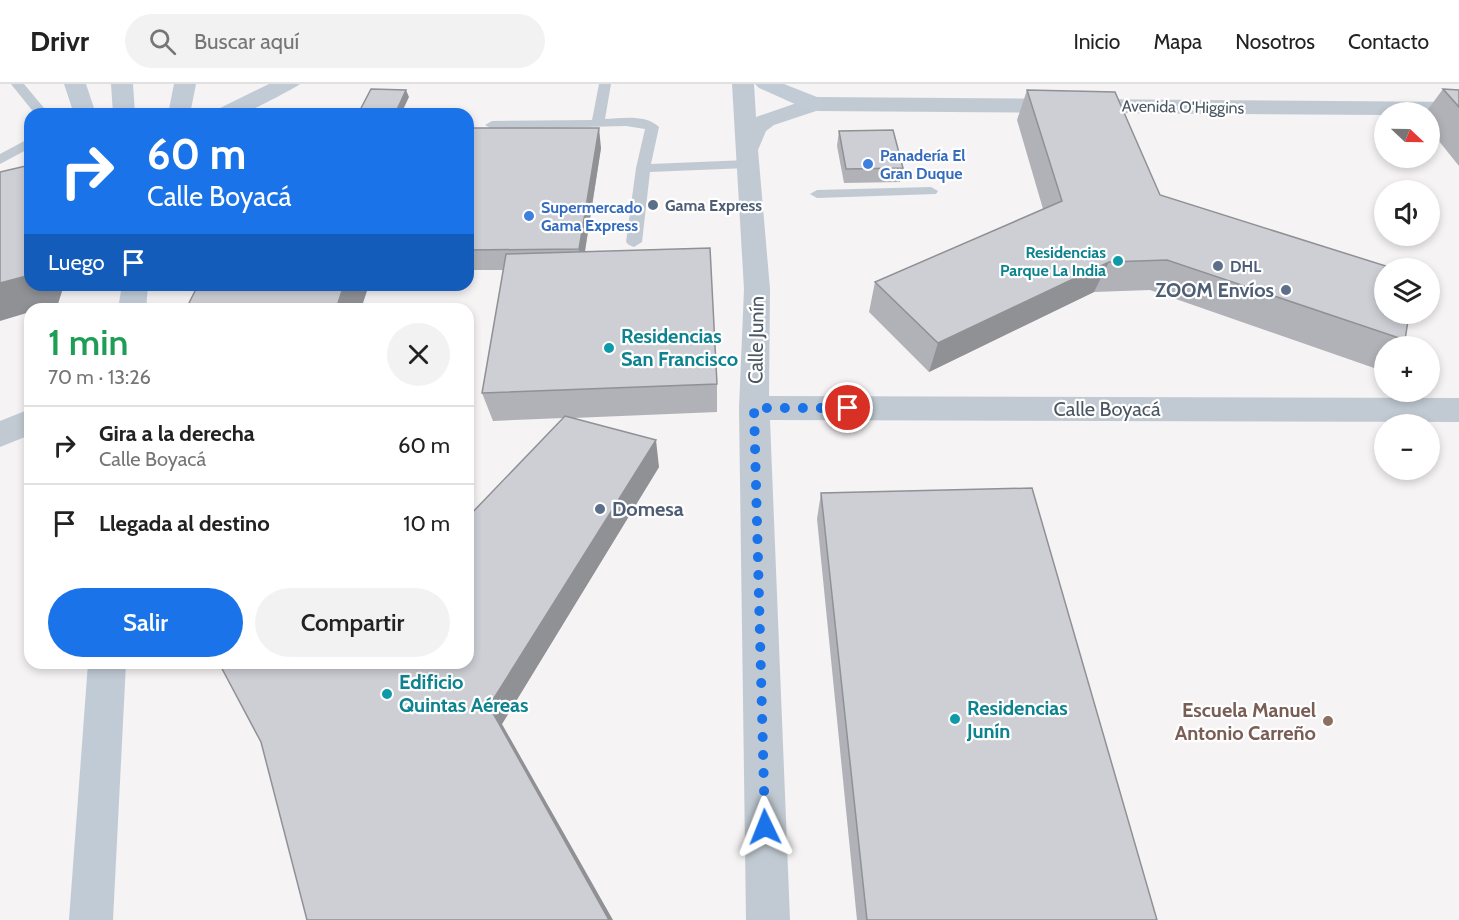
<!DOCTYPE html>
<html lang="es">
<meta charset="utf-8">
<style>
:root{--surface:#fff;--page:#f2f2f2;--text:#222;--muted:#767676;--line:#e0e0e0;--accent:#1a73e8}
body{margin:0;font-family:Cabin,sans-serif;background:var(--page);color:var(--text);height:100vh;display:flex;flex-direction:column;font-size:22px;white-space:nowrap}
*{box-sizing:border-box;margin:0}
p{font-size:20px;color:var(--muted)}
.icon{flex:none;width:33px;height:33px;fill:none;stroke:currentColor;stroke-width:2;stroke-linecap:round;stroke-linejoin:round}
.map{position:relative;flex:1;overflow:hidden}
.details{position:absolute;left:24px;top:219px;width:450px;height:366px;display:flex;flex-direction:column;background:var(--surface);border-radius:18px;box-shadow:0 3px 9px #0003}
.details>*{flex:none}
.guide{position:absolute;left:24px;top:24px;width:450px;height:183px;border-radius:18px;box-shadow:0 3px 9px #0003;background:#1a73e8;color:#fff;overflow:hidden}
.needle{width:39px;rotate:112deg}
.tools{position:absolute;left:1374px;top:18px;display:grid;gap:12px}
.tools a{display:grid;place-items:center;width:66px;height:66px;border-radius:50%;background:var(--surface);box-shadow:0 3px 9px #0003;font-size:30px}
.pin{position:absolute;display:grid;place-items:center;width:51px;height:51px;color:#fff;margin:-26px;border:3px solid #fff;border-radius:50%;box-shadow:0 2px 6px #0007}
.me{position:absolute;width:66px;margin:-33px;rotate:358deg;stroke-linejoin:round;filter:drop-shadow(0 0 4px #0008)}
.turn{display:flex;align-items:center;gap:21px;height:126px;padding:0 24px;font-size:27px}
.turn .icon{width:78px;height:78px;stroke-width:2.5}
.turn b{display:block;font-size:42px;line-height:51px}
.then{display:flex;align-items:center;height:57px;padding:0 24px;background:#0003;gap:12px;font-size:22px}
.round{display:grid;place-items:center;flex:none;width:63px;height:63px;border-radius:32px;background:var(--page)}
.overview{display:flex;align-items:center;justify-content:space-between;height:102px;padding:0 24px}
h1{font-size:36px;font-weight:600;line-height:45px;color:#1e9e55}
.cta{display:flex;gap:12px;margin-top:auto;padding:12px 24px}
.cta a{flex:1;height:69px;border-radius:36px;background:var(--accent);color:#fff;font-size:24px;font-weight:600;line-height:69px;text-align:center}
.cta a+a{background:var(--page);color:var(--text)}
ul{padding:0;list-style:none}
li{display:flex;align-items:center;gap:18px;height:78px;padding:0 24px;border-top:2px solid var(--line)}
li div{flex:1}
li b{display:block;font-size:22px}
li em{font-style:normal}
header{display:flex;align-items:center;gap:36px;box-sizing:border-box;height:84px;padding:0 30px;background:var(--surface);border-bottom:2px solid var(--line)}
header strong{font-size:28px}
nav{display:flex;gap:33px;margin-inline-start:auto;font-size:21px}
.search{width:420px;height:54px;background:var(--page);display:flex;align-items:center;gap:15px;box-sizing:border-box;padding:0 21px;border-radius:33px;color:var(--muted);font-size:22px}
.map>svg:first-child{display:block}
</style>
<header>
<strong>Drivr</strong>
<div class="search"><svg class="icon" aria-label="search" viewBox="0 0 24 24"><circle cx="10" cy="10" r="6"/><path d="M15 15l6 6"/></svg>Buscar aquí</div>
<nav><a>Inicio</a><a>Mapa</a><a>Nosotros</a><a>Contacto</a></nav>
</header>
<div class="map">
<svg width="1459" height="836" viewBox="0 0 1459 836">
<rect width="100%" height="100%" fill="#f5f3f3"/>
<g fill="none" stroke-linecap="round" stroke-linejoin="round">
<g fill="#c1cad2" fill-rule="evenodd">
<polygon points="11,0 24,0 49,30 35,30"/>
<path d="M599,0H611L605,35C622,34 646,30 659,43L651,80L747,76L754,80L747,84L650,88L642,158L634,163L629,161L626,158L636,84L645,45L626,42L492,45L485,41L492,37L592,36Z"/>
<polygon points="30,54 30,64 0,80 0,70"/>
<polygon points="931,103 938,107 936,110 817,114 810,110 817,106"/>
</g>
<g fill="#c1cad2" fill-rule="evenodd">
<polygon points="732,0 754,0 756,33 814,13 1459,18 1459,32 1430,31 1430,28 1384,28 1384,31 816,27 774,41 766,47 758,66 770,205 769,312 1459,314 1459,338 770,336 790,836 746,836 739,324 744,205"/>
<polygon points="30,325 30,351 0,363 0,337"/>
</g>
<g fill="#c1cbd6" fill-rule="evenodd">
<polygon points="64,0 86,0 96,30 74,30"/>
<polygon points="111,0 133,0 135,30 113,30"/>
<polygon points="174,0 196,0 190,30 168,30"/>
<path d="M269,0H300C297,3 251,27 244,29C236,32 224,30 215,30L218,25Z"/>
<polygon points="755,0 784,0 822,15 825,20 822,25 814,27 806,25 759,4"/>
<polygon points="122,201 148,201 146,225 118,225"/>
<polygon points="88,579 126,579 113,836 69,836"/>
</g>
</g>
<g fill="#b0b2b7">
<polygon points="1443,5 1459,6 1459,82 1430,46 1430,28 1426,28"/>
<polygon points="1027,6 1160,111 1405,256 1398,262 1384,262 1384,277 1377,285 1150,206 1094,208 929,288 869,228 875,198 1043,125 1017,36"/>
<polygon points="468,44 601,64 585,168 717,300 717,328 573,334 659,383 502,640 307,836 468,579 563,334 493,337 482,309 503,186 468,186"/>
<polygon points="839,47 903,84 900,98 844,99 837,62"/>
<polygon points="821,409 1157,836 857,836 817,435"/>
</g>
<g fill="#909195">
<polygon points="406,6 409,13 401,30 395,30"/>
<polygon points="599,44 601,64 582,185 579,165"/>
<polygon points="1109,178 1094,208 929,288 938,259"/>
<polygon points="30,191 30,201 64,201 58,220 40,225 30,225 30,228 0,237 0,199"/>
<polygon points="344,201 369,201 361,225 336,225"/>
<polygon points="656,356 659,383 502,640 613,836 609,836 489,622"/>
</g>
<g fill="#cdcfd5" stroke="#909195" stroke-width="1.5">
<polygon points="371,5 406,6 395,30 358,30"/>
<polygon points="1443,5 1459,6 1459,23"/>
<polygon points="1027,6 1115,8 1160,111 1392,184 1384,184 1384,230 1409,230 1405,256 1167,176 1109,178 938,259 875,198 1062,117"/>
<polygon points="468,44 599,44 579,165 468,166"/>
<polygon points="893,46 903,84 846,85 839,47"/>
<polygon points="30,81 30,191 0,199 0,88"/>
<polygon points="710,164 717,300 482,309 506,170"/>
<polygon points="198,201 344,201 336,225 186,225"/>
<polygon points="565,332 656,356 489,622 609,836 307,836 261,658 219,579 468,579 468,433"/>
<polygon points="1032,404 1157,836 867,836 821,409"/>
</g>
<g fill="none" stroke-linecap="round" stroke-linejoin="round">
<polyline stroke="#1a73e8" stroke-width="10" stroke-dasharray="0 18" points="765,743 754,324 848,324"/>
</g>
<g fill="#3f7fe0" stroke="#fff" stroke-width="2">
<circle cx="868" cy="80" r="6"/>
<circle cx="529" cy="132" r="6"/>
</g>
<g fill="#5c6f8a" stroke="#fff" stroke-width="2">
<circle cx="653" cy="121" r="6"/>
<circle cx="1218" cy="182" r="6"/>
<circle cx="1286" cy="206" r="6"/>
<circle cx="600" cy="425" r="6"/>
</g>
<g fill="#0f9aa8" stroke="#fff" stroke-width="2">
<circle cx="1118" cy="177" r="6"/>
<circle cx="609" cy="264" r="6"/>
<circle cx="387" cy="610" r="6"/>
<circle cx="955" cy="635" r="6"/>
</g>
<circle fill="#8d6e63" stroke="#fff" stroke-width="2" cx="1328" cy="637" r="6"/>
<g text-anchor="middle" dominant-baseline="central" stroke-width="4.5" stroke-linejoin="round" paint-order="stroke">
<g font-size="16" fill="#4a5661" stroke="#fff">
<text transform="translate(1183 23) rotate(1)">Avenida O'Higgins</text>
</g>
<g font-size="16" font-weight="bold" fill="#366cbe" stroke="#fff" text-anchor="start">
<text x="880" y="71">Panadería El<tspan x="880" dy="18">Gran Duque</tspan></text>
<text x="541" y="123">Supermercado<tspan x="541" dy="18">Gama Express</tspan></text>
</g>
<g font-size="16" font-weight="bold" fill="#4e5e75" stroke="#fff" text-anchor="start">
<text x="665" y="121">Gama Express</text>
<text x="1230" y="182">DHL</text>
</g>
<g font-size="16" font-weight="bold" fill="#0d838f" stroke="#fff" text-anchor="end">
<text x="1106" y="168">Residencias<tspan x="1106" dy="18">Parque La India</tspan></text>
</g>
<g font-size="20" font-weight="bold" fill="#4e5e75" stroke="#fff" text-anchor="end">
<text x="1274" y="206">ZOOM Envíos</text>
<text x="612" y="425" text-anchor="start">Domesa</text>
</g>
<g font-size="20" font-weight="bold" fill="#0d838f" stroke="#fff" text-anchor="start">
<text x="621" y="252">Residencias<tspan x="621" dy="23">San Francisco</tspan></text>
<text x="399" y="598">Edificio<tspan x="399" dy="23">Quintas Aéreas</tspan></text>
<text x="967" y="624">Residencias<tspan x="967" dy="23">Junín</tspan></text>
</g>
<g font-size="20" fill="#4a5661" stroke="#fff">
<text transform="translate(756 256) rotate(-89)">Calle Junín</text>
<text x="1107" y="325">Calle Boyacá</text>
</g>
<g font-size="20" font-weight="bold" fill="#785e54" stroke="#fff" text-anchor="end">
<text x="1316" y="626">Escuela Manuel<tspan x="1316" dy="23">Antonio Carreño</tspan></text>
</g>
</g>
</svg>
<div class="tools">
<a><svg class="needle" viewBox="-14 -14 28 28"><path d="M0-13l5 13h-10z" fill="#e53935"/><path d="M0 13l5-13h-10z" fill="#767676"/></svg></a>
<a><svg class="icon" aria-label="sound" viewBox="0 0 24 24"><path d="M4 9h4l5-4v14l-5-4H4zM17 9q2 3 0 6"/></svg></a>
<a><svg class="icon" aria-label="layers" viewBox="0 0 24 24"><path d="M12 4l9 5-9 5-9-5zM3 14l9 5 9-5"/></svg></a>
<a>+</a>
<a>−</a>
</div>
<div class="pin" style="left:848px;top:324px;background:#d93025"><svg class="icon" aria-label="arrive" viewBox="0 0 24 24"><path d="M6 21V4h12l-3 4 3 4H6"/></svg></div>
<svg class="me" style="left:765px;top:743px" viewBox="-20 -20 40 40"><path d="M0-17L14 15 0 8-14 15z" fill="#1a73e8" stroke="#fff" stroke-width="4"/></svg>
<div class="guide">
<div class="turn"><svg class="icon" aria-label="right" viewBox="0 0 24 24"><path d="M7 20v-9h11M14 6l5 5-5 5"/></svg><div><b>60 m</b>Calle Boyacá</div></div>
<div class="then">Luego<svg class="icon" aria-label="arrive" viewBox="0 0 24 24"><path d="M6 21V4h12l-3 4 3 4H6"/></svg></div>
</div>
<section class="details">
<div class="overview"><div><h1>1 min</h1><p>70 m · 13:26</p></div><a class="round"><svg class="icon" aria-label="close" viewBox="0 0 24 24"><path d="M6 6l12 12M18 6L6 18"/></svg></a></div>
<ul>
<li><svg class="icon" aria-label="right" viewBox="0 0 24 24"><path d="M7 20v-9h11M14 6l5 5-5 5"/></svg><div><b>Gira a la derecha</b><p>Calle Boyacá</p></div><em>60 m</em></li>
<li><svg class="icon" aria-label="arrive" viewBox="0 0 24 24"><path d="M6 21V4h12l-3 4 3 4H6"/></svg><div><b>Llegada al destino</b></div><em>10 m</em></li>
</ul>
<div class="cta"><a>Salir</a><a>Compartir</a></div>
</section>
</div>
